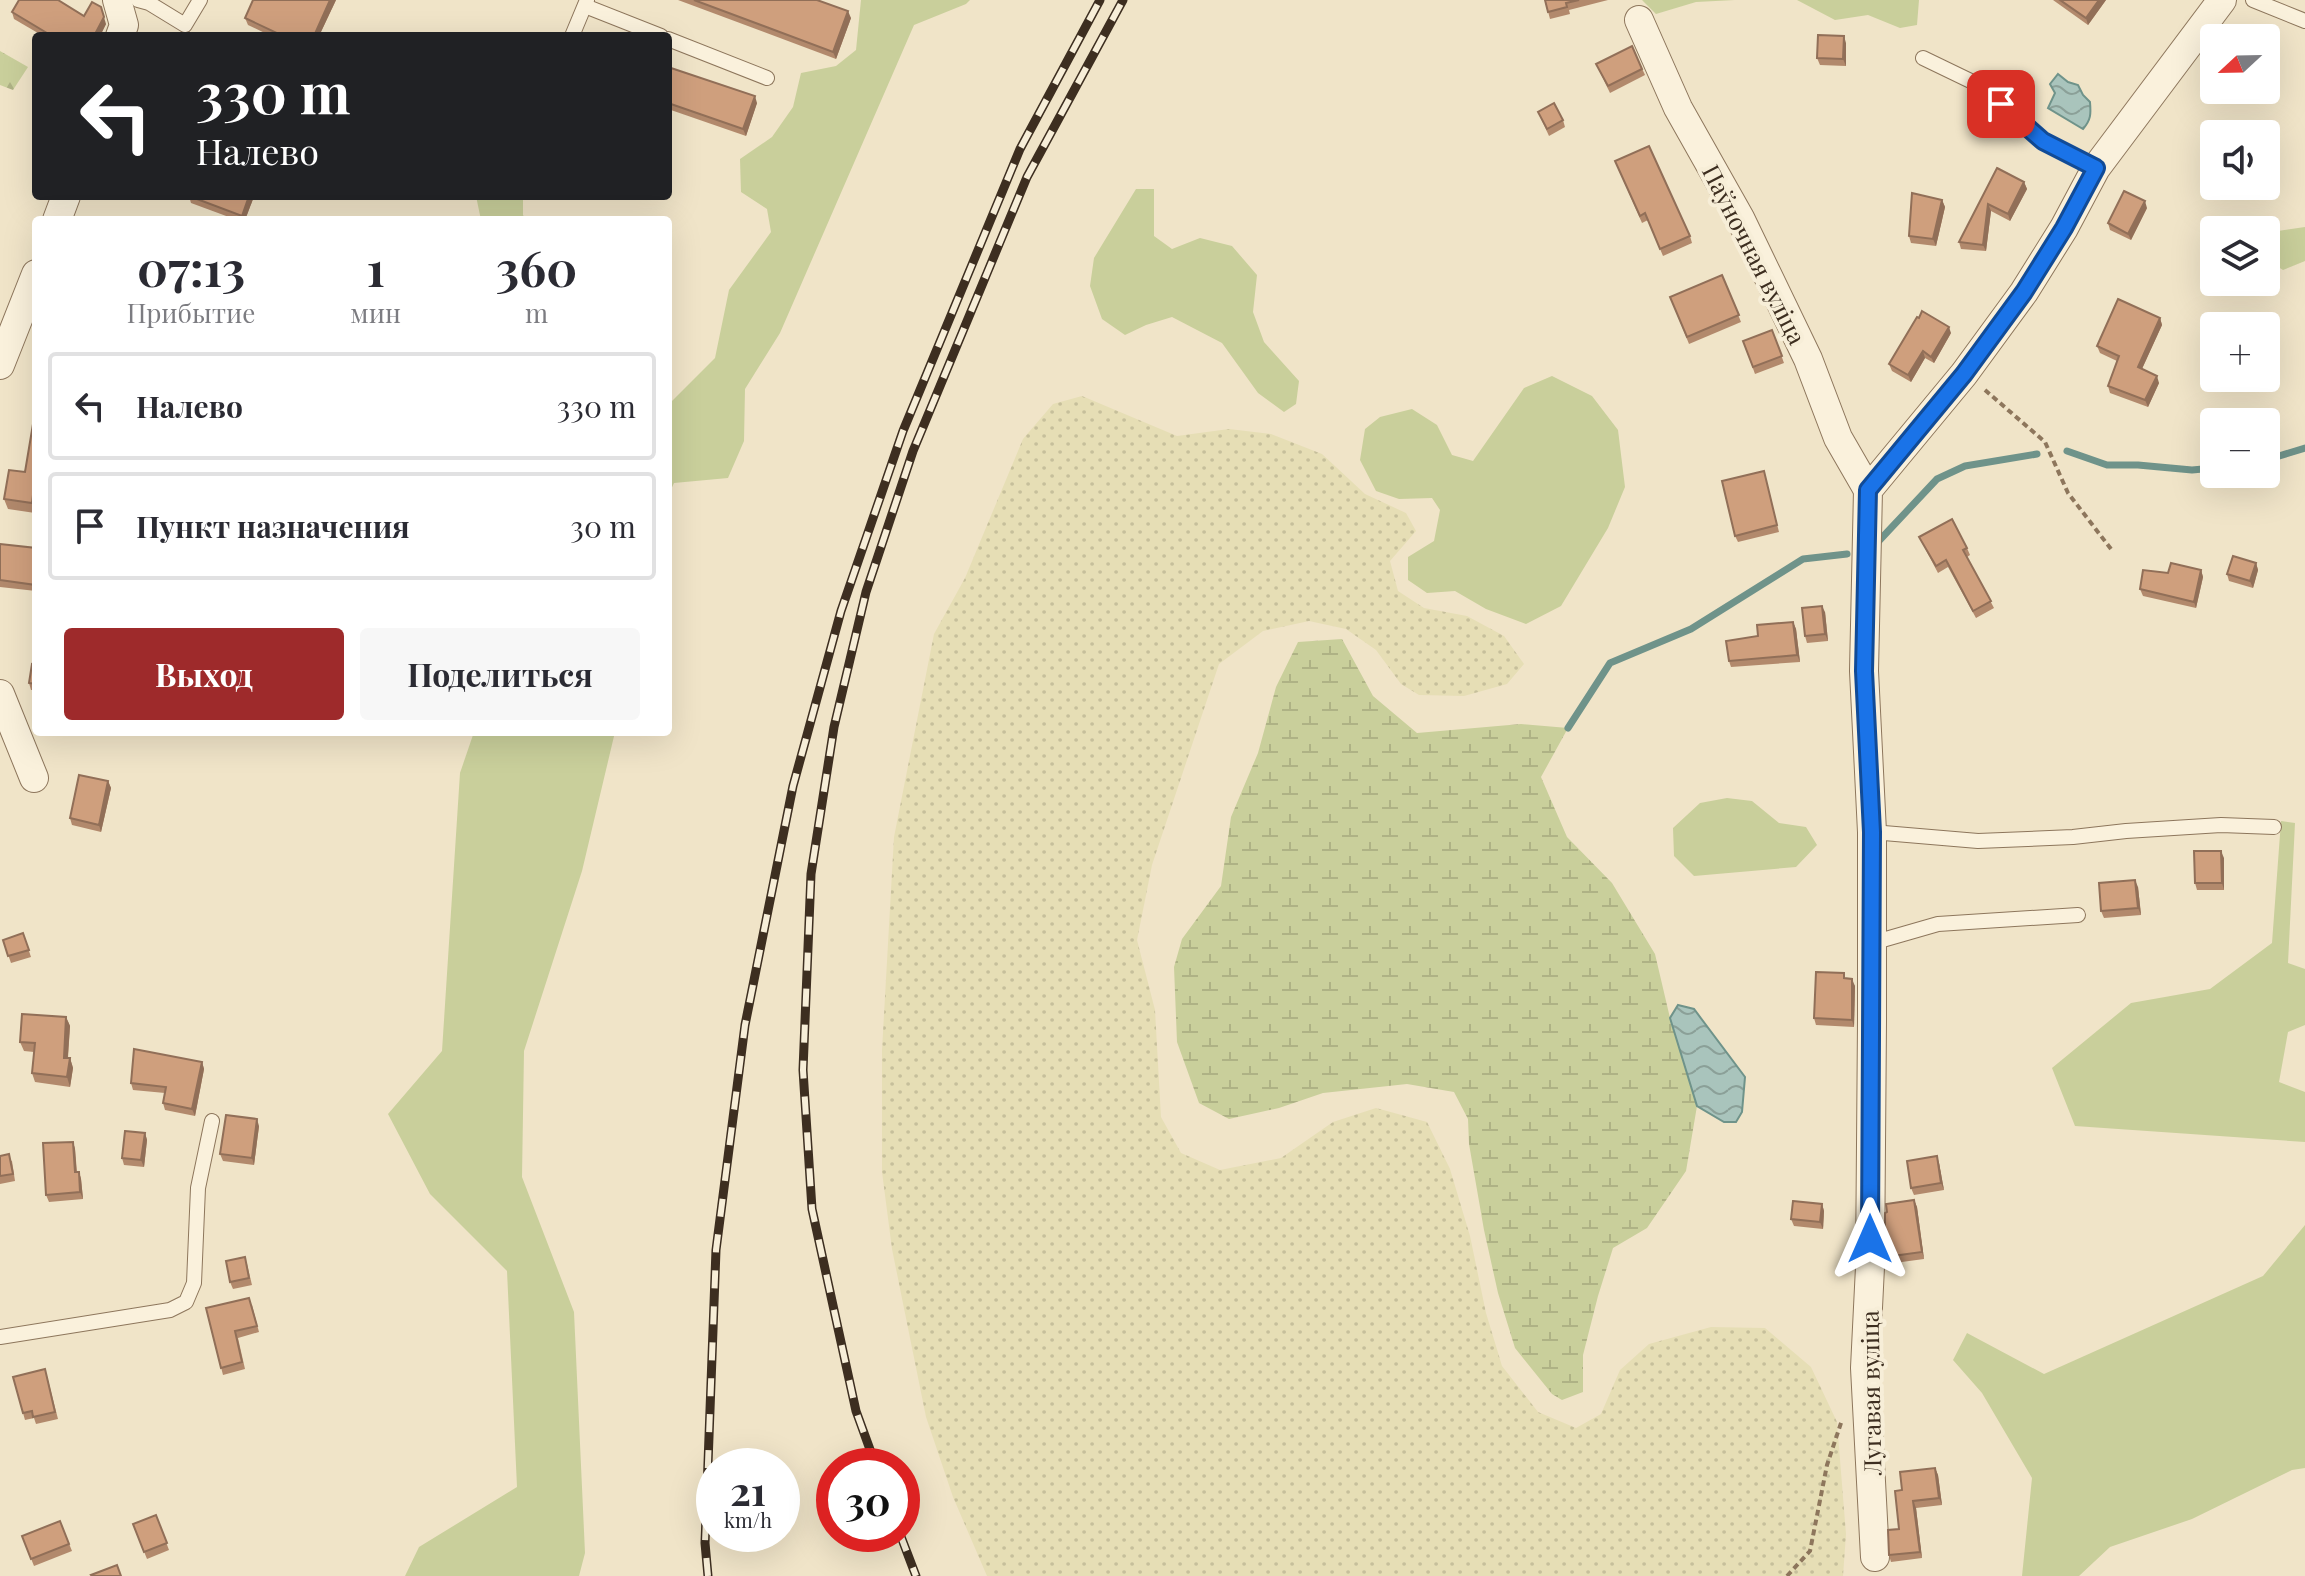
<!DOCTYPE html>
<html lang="ru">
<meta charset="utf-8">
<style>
:root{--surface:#fff;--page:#f7f7f7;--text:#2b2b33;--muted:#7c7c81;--line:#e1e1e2;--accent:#9e2a2b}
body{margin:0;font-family:"Playfair Display",serif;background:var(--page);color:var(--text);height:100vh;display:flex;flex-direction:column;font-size:30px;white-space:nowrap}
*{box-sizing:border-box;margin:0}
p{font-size:26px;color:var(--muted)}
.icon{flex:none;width:44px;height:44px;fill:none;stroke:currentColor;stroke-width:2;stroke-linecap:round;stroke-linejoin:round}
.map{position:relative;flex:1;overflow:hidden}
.drawer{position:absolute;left:32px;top:216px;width:640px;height:520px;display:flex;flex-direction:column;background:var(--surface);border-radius:8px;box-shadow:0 8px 32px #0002}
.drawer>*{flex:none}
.hud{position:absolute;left:32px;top:32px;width:640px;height:168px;border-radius:8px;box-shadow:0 8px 32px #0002;background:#202124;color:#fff;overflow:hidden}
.needle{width:52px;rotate:248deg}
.buttons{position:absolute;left:2200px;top:24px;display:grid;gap:16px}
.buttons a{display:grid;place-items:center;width:80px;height:80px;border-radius:8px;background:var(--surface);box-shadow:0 8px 32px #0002;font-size:40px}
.speed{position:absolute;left:696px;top:1448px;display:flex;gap:16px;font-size:40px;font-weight:700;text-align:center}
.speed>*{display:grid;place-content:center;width:104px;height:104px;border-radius:50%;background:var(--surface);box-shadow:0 8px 32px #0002;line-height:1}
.speed small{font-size:20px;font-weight:400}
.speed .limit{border:12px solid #d22;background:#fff;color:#111}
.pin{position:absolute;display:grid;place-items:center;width:68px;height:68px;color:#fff;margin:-34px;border-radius:16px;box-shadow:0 4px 12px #0006}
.me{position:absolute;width:88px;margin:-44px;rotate:0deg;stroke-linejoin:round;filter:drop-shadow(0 0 6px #0008)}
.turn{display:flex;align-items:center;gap:28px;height:168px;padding:0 32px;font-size:36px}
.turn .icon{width:104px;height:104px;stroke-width:2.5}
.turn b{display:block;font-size:56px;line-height:68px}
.eta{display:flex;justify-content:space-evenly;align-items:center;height:136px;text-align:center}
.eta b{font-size:48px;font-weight:700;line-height:56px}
.cta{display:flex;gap:16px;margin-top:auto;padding:16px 32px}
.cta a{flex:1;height:92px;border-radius:8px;background:var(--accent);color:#fff;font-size:32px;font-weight:700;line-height:92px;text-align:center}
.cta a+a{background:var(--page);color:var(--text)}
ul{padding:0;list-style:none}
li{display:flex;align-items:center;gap:24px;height:108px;margin:0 16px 12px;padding:0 16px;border:4px solid var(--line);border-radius:8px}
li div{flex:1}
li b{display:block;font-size:30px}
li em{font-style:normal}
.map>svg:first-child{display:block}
</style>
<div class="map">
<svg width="2305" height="1576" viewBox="0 0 2305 1576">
<defs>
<pattern id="farmland-dots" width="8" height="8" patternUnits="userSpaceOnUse" patternTransform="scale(2)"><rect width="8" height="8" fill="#e6deb5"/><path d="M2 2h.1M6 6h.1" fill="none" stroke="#c6bf9b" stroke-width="1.8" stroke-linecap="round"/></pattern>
<pattern id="forest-firs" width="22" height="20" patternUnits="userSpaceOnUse" patternTransform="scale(2)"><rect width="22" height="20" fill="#c9cf9b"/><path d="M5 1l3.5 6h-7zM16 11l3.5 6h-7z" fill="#aeb285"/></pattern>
<pattern id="wetland-marsh" width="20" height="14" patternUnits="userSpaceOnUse" patternTransform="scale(2)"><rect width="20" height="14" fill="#c9cf9b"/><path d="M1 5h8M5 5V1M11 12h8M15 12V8" fill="none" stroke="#aeb285"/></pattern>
<pattern id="water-waves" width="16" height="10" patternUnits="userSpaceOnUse" patternTransform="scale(2)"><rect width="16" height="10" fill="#a9c4bc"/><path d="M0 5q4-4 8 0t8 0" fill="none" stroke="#8ba098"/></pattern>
</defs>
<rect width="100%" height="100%" fill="#f0e4c8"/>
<polygon fill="url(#farmland-dots)" points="1082,396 1177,436 1229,429 1271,434 1322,454 1365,494 1406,513 1416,531 1390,561 1398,591 1424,608 1467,616 1504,636 1524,664 1507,684 1464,696 1419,695 1401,684 1376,650 1346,629 1309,621 1263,631 1219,664 1152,865 1137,940 1155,1010 1161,1117 1181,1153 1220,1170 1281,1158 1333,1122 1376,1108 1427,1122 1450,1169 1470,1236 1486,1313 1502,1366 1538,1412 1576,1428 1601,1414 1620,1370 1649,1344 1711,1327 1765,1328 1811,1367 1837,1422 1846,1534 1843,1576 987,1576 953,1497 926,1417 892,1249 882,1172 882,1050 894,837 934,634 965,578 1023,439 1053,404"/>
<g fill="#c9cf9b">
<polygon points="861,0 970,0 966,4 914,25 780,333 745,389 744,441 728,478 674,483 668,496 668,405 715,358 729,290 771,232 767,209 741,192 740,159 772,137 793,107 801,73 836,66 856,50"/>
<polygon points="1642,0 1735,0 1696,2 1656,14"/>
<polygon points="1797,0 1919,0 1917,25 1900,28 1868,15 1835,20"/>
<polygon points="1136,189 1154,189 1154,236 1172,249 1200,238 1232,246 1257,275 1253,312 1264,342 1299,381 1296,404 1284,412 1258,393 1222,343 1172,317 1146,325 1125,335 1102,319 1090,286 1094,258"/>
<polygon points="476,196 523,196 523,215 526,220 481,220"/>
<polygon points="2305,227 2305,261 2283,270 2266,259 2271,232"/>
<polygon points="1552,376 1592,396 1618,430 1625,487 1608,528 1561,606 1526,624 1486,609 1455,591 1427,593 1408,580 1408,557 1434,541 1440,510 1432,498 1399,499 1376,491 1360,460 1365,429 1380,417 1412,409 1437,425 1452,455 1473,461 1524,388"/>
<polygon points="474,732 615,732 582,871 524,1051 522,1177 574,1312 585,1553 579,1576 405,1576 419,1547 517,1487 507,1271 430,1194 388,1114 442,1051 460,773"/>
<polygon points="1727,798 1752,801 1779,823 1806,827 1817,845 1796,867 1694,876 1674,856 1673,828 1700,803"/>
<polygon points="2281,821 2295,823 2288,963 2305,969 2305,1025 2288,1032 2279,1082 2305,1092 2305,1142 2075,1126 2052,1068 2131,1003 2210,989 2272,943"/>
<polygon points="2305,1225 2305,1468 2292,1470 2192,1519 2110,1547 2079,1576 2022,1576 2032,1478 1982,1393 1953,1360 1967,1333 2044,1374 2263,1276"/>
</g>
<polygon fill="url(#forest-firs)" points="0,51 28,67 13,90 0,85"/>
<polygon fill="url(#wetland-marsh)" points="1342,639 1373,696 1417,733 1521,724 1568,728 1541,777 1567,837 1612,883 1655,954 1670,1018 1697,1106 1686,1171 1647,1228 1613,1248 1598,1296 1583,1355 1583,1392 1562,1400 1552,1394 1515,1348 1498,1293 1484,1230 1469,1144 1468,1119 1454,1092 1407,1084 1323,1093 1279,1108 1229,1119 1199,1103 1177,1042 1174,967 1182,939 1221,886 1231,817 1258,753 1276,687 1298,642"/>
<g fill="url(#water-waves)" stroke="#6f938a" stroke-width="2">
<path d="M2058,74L2068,82L2078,85L2083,95L2090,102C2091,114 2091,120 2083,129L2048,108L2055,93L2050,84Z"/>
<polygon points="1678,1005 1694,1009 1745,1077 1742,1112 1736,1122 1724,1122 1697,1106 1670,1018"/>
</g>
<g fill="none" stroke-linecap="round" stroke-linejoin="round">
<g stroke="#6f938a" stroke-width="7">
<polyline points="2067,451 2107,465 2138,465 2192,470 2214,468"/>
<polyline points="2266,460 2305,448"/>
<polyline points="1876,544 1937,479 1965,466 2037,454"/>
<polyline points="1568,728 1610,663 1691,629 1803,559 1847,554"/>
</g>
<defs>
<g id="lane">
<polyline points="138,0 149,3 185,25 200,0"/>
<polyline points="2253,0 2305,21"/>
<polyline points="585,6 661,36"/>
<polyline points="572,36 587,0"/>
<polyline points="668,39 767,78"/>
<polyline points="1923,58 1981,86 2043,141 2096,168"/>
<polyline points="1872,832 1978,841 2073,837 2126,831 2221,825 2274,827"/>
<polyline points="1872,943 1938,924 2078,915"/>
<polyline points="0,1337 170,1310 186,1302 194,1283 198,1188 212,1121"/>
</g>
<g id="street">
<polyline points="117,0 124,25 120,36"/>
<polyline points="1639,20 1678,108 1740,218 1808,359 1838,438 1868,490"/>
<polyline points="57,220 66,196"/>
<polyline points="0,365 36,274"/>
<polyline points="0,694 34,778"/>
<polyline points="1875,1557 1865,1368 1870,1267 1872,1021 1872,832 1864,671 1868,490 1964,374 2024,292 2064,228 2096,168 2222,0"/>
</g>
</defs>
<use href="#lane" stroke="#8d765c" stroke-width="16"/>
<use href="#street" stroke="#8d765c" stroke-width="30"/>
<g stroke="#8d765c" stroke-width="4" stroke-dasharray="6 4" stroke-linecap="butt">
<polyline points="1985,390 2045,442 2068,493 2111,549"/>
<polyline points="1787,1576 1810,1551 1827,1465 1842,1420"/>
</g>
<use href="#lane" stroke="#faf1dc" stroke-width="14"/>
<use href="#street" stroke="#faf1dc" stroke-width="28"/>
<defs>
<g id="rail">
<polyline points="876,1466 856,1411 812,1209 803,1070 811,874 834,727 866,592 913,451 1027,177 1123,0"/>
<polyline points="900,1534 916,1576"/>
<polyline points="708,1576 705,1543 716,1250 745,1025 793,786 841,611 903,431 1020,149 1100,0"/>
</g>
</defs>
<use href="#rail" stroke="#3d2e20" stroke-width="9"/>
<use href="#rail" stroke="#f7eed8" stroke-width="6" stroke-dasharray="18" stroke-linecap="butt"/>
</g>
<g fill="#b2896c">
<polygon points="253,0 336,0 319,36 271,36 248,25 245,18"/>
<polygon points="678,0 817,0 851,18 836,59"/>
<polygon points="1545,0 1608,0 1569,10 1570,14 1550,19"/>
<polygon points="2053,0 2106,0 2088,25"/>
<polygon points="12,12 84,16 106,24 100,36 43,36 14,19"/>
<polygon points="1846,43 1846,66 1820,65 1817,58"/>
<polygon points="1632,46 1645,75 1610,93 1596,64"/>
<polygon points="668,67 757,103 746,136 668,109"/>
<polygon points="1538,112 1563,120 1565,127 1549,136"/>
<polygon points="1618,168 1690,236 1692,243 1663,256 1648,220 1642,223"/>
<polygon points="1997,168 2024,182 2027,189 2010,221 1991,211 1986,251 1961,249 1959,242"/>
<polygon points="189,196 252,196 253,199 245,220 237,220 191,203"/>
<polygon points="1942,200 1945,207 1936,246 1911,243 1909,236"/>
<polygon points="2147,208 2131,240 2110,230 2108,223"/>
<polygon points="1722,275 1741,322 1689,344 1670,297"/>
<polygon points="2160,318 2162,325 2142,369 2159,383 2148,407 2110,393 2108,386 2117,361 2100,353 2097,346"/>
<polygon points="1772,330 1784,363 1755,374 1743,341"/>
<polygon points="1951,333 1934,363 1925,358 1911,382 1892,371 1889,364"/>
<polygon points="36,419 35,513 8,509 4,499 25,472"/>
<polygon points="1764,471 1779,532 1738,542 1735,536"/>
<polygon points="1919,537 1967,548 1970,555 1967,557 1994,608 1976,618 1948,567 1938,573"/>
<polygon points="0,544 36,548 36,591 0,587"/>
<polygon points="2256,563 2258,570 2253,588 2229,581 2227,574"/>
<polygon points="2201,570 2203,577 2196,608 2143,596 2140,589 2168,573"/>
<polygon points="1825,612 1828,641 1807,643 1805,636"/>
<polygon points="1793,622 1796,629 1800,662 1731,667 1729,661 1758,636"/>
<polygon points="36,665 36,690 31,690 29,683"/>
<polygon points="108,781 111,788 101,832 72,825 70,818"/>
<polygon points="2224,858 2224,890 2197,890 2195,883"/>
<polygon points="2138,887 2141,915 2104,918 2101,911"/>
<polygon points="23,933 31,957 11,963 3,940"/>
<polygon points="1846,978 1855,986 1854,1027 1816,1025 1814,1018"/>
<polygon points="66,1017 70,1026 68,1058 70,1058 73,1068 70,1087 35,1082 32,1073 34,1052 24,1051 20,1042"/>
<polygon points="202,1062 204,1069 195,1116 165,1110 163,1103 165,1093 133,1090 131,1083"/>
<polygon points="259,1126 254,1165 223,1161 220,1154"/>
<polygon points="145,1133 147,1140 144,1167 124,1165 122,1158"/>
<polygon points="73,1142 75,1149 77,1172 79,1172 81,1179 83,1199 49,1202 46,1195"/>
<polygon points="0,1156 12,1161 15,1181 0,1184"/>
<polygon points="1939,1163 1944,1190 1914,1195 1911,1188"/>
<polygon points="1914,1200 1917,1207 1924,1259 1887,1264 1885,1257"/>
<polygon points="1822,1204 1824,1211 1823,1229 1794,1226 1791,1219"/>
<polygon points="247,1264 252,1285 233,1289 230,1282"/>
<polygon points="252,1305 259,1332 238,1338 245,1369 223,1375 206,1308"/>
<polygon points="47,1376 58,1419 36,1424 34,1418 25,1420 23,1413"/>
<polygon points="1935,1468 1938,1475 1942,1505 1916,1508 1922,1558 1891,1562 1889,1555 1899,1529 1902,1490"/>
<polygon points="156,1515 169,1550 147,1559 133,1524"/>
<polygon points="60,1521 72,1551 34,1566 22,1536"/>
</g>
<g fill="#916f58">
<polygon points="330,0 336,0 319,36 314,36"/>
<polygon points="2099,0 2106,0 2088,25 2086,18"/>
<polygon points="101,7 106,24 100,36 94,36"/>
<polygon points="848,11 851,18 836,59 833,52"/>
<polygon points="1844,36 1846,43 1846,66 1843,59"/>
<polygon points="755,96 757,103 746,136 743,129"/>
<polygon points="2024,182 2027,189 2010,221 2008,214"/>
<polygon points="249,196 252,196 253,199 245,220 243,220 242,216"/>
<polygon points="1942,200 1945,207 1936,246 1933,239"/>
<polygon points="2145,201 2147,208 2131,240 2128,234"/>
<polygon points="1988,204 1991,211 1986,251 1983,245"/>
<polygon points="2160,318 2162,325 2140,373 2138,367"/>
<polygon points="1949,327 1951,333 1934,363 1931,357"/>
<polygon points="1923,351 1925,358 1911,382 1908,375"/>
<polygon points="2157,376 2159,383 2148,407 2145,400"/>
<polygon points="33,495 36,503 35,513 32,503"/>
<polygon points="2256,563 2258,570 2253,588 2250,581"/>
<polygon points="2201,570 2203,577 2196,608 2194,602"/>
<polygon points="1822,606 1825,612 1828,641 1825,634"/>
<polygon points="1793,622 1796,629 1800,662 1797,655"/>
<polygon points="108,781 111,788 101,832 99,825"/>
<polygon points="2221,851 2224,858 2224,890 2222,883"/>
<polygon points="2135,880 2138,887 2141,915 2138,908"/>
<polygon points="1852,979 1855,986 1854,1027 1852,1020"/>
<polygon points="66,1017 70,1026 67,1067 64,1058"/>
<polygon points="70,1058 73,1068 70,1087 67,1077"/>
<polygon points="202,1062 204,1069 195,1116 192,1109"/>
<polygon points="257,1119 259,1126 254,1165 252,1158"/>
<polygon points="145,1133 147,1140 144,1167 141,1160"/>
<polygon points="73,1142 75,1149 77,1179 75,1172"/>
<polygon points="1937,1156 1939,1163 1944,1190 1941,1183"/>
<polygon points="79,1172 81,1179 83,1199 80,1192"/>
<polygon points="1914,1200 1917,1207 1924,1259 1922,1252"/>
<polygon points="1822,1204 1824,1211 1823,1229 1820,1222"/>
<polygon points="1935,1468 1938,1475 1942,1505 1939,1498"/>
<polygon points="1913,1501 1916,1508 1922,1558 1920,1552"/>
</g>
<g fill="#cf9f7d" stroke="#916f58" stroke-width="2">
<polygon points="19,0 58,0 84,16 92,2 101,7 104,17 94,36 52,36 12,12"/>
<polygon points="253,0 330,0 314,36 283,36 245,18"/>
<polygon points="694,0 817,0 848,11 833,52"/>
<polygon points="1545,0 1579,0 1566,3 1567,7 1548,12"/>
<polygon points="2060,0 2099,0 2086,18"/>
<polygon points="1818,35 1844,36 1843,59 1817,58"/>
<polygon points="1632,46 1642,69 1608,86 1596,64"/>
<polygon points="668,67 755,96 743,129 668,103"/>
<polygon points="1554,103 1563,120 1547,129 1538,112"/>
<polygon points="1649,146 1690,236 1660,249 1645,213 1640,216 1615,161"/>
<polygon points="1997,168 2024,182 2008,214 1988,204 1983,245 1959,242"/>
<polygon points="2124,191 2145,201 2128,234 2108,223"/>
<polygon points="1912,193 1942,200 1933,239 1909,236"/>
<polygon points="189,196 249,196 242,216"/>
<polygon points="1722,275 1739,315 1687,337 1670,297"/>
<polygon points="2118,299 2160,318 2138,367 2157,376 2145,400 2108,386 2119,356 2097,346"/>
<polygon points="1922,311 1949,327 1931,357 1923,351 1908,375 1889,364 1917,317 1919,318"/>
<polygon points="1772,330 1782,356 1753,367 1743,341"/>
<polygon points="34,418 36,419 36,496 33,495 32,503 4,499 9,470 25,472"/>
<polygon points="1764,471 1777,525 1735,536 1722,481"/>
<polygon points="1952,519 1967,548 1963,550 1991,601 1973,611 1946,560 1936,566 1919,537"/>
<polygon points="0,544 36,548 36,585 0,580"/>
<polygon points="2233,556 2256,563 2250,581 2227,574"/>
<polygon points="2171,563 2201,570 2194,602 2140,589 2143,570 2168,573"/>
<polygon points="1822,606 1825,634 1805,636 1802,608"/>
<polygon points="1793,622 1797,655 1729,661 1726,641 1758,636 1757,625"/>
<polygon points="32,664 36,665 36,684 29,683"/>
<polygon points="79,775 108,781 99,825 70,818"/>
<polygon points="2194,851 2221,851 2222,883 2195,883"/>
<polygon points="2135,880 2138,908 2101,911 2099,883"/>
<polygon points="23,933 29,950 8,956 3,940"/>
<polygon points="1816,972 1844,973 1844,978 1852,979 1852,1020 1814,1018"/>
<polygon points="22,1014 66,1017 64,1058 70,1058 67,1077 32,1073 35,1043 20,1042"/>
<polygon points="134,1049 202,1062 192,1109 163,1103 166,1087 131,1083"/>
<polygon points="226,1115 257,1119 252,1158 220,1154"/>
<polygon points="125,1131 145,1133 141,1160 122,1158"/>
<polygon points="73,1142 75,1172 79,1172 80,1192 46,1195 43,1143"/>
<polygon points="9,1154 13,1174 0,1176 0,1156"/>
<polygon points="1937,1156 1941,1183 1911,1188 1907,1161"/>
<polygon points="1914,1200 1922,1252 1885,1257 1885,1213 1887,1212 1886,1204"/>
<polygon points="1793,1201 1822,1204 1820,1222 1791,1219"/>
<polygon points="245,1257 249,1278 230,1282 226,1261"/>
<polygon points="249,1298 257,1326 235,1331 242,1362 221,1368 206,1308"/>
<polygon points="45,1369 55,1412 33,1417 32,1411 23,1413 13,1377"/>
<polygon points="1935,1468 1939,1498 1913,1501 1920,1552 1889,1555 1888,1530 1899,1529 1895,1491 1902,1490 1900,1472"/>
<polygon points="156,1515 167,1543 144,1552 133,1524"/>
<polygon points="60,1521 69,1544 31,1559 22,1536"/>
<polygon points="117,1565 121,1576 92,1576 91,1575"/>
</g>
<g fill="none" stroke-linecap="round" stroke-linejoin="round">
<defs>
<polyline id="route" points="1870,1239 1872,832 1864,671 1868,490 1964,374 2024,292 2064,228 2096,168 2043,141 2001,104"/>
</defs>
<use href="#route" stroke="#114b97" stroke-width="20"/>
<use href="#route" stroke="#1a73e8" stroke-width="14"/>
</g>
<g text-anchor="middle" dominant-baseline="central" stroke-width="8" stroke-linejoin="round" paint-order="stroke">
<g font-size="24" fill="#3d2e20" stroke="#f7eed8">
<text transform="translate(1755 254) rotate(63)">Паўночная вуліца</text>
<text transform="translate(1870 1393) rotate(-91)">Лугавая вуліца</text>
</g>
</g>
</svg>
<div class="buttons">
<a><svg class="needle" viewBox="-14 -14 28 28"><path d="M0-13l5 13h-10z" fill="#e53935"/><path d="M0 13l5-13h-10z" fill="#7c7c81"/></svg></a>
<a><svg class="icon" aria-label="sound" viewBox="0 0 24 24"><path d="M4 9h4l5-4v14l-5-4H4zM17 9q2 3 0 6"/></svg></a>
<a><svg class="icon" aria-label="layers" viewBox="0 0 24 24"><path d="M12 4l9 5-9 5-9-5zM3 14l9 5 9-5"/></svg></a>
<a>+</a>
<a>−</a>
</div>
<div class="speed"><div>21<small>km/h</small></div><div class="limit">30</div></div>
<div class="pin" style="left:2001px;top:104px;background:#d93025"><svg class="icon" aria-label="arrive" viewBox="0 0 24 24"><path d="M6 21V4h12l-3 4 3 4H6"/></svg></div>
<svg class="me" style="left:1870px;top:1239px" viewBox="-20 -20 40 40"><path d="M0-17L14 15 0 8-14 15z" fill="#1a73e8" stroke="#fff" stroke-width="4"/></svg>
<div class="hud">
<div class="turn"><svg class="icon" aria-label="left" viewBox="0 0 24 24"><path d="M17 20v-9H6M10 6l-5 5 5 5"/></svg><div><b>330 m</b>Налево</div></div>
</div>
<section class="drawer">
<div class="eta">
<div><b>07:13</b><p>Прибытие</p></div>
<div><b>1</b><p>мин</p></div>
<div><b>360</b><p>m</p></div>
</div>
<ul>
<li><svg class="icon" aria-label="left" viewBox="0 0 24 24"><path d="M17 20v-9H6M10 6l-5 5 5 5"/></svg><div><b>Налево</b></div><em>330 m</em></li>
<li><svg class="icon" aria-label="arrive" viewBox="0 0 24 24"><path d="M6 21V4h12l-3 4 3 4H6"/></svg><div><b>Пункт назначения</b></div><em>30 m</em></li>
</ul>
<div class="cta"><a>Выход</a><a>Поделиться</a></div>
</section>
</div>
